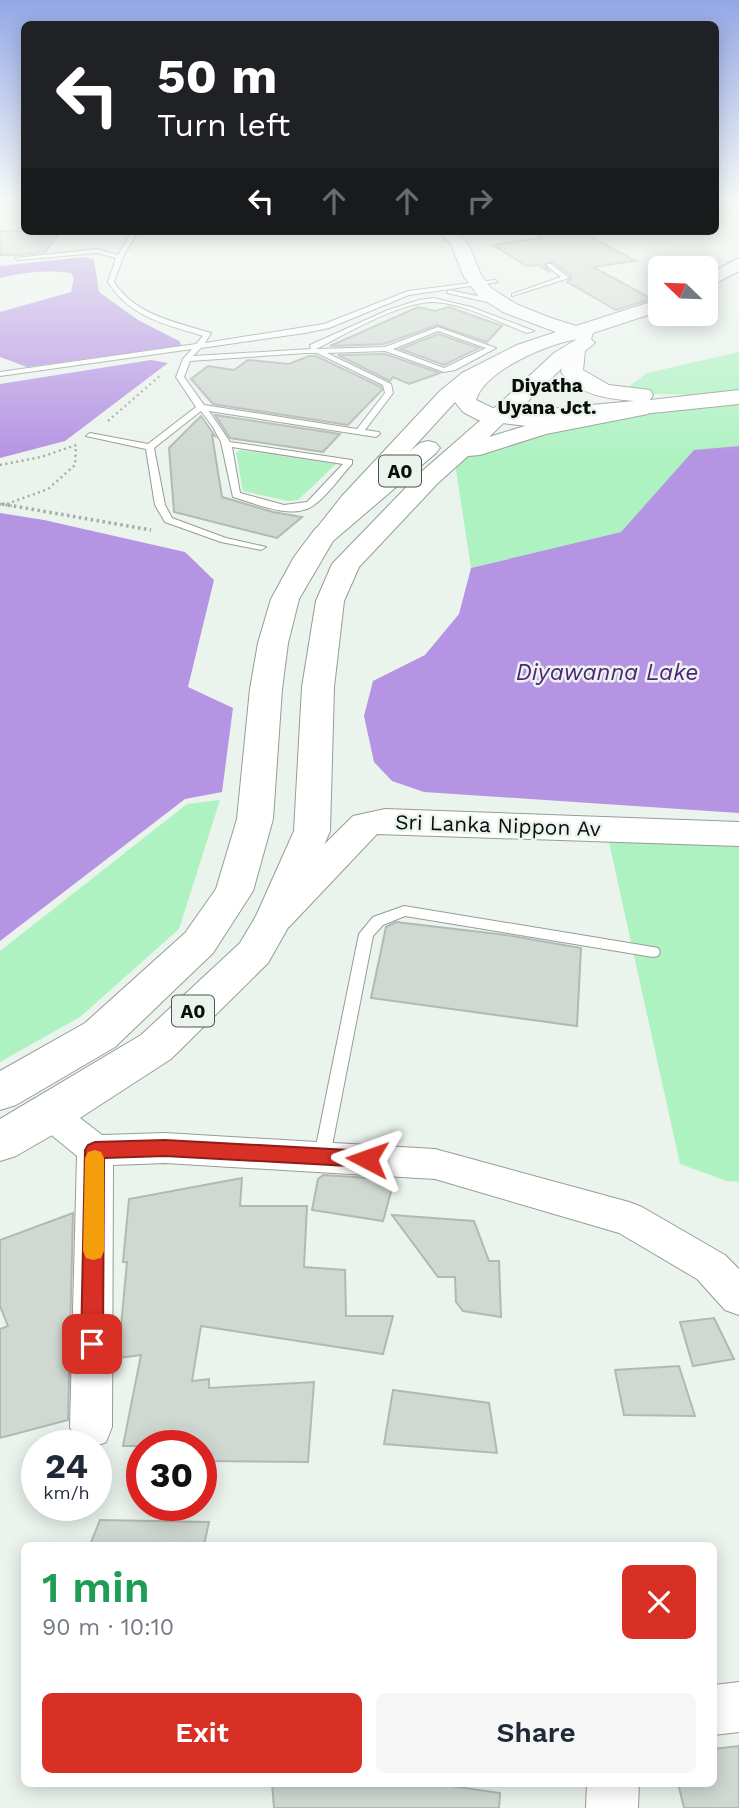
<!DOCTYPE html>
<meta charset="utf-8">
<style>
:root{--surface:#fff;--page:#f6f6f7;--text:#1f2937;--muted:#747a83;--accent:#d93025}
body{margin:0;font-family:"Work Sans",sans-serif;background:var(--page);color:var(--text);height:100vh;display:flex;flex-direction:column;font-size:26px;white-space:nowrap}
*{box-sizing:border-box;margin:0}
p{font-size:23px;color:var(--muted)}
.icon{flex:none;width:38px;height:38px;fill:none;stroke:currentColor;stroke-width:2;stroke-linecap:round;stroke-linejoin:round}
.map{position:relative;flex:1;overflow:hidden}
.panel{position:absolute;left:21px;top:1542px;width:696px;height:245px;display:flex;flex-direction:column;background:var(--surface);border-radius:10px;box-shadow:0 4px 18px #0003}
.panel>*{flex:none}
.guide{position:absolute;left:21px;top:21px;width:698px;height:214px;border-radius:10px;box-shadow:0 4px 18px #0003;background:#202124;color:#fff;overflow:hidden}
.needle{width:46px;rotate:293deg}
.fabs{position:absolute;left:648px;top:256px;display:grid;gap:14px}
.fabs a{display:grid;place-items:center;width:70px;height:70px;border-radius:10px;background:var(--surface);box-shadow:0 4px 18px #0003;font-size:35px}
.speed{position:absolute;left:21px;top:1430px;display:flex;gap:14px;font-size:35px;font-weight:700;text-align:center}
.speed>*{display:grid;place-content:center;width:91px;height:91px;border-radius:50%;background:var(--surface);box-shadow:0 4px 18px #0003;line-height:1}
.speed small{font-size:18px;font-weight:400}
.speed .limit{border:10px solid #d22;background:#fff;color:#111}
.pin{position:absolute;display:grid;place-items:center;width:60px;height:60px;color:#fff;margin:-30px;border-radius:14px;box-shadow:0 4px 10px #0006}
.me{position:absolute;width:77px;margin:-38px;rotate:274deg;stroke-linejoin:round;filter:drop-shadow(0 0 5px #0008)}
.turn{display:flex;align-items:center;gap:24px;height:147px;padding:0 21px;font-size:32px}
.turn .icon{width:91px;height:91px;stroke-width:2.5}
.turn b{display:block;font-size:49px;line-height:60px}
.lanes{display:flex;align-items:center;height:66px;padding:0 21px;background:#0003;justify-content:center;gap:35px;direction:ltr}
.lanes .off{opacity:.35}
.round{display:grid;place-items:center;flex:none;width:74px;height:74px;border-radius:10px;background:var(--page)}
.head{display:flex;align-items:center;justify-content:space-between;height:119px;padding:0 21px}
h1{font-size:42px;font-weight:600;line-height:52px;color:#1e9e55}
.button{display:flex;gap:14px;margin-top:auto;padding:14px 21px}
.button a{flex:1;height:80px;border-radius:10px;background:var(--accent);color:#fff;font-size:28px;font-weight:600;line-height:80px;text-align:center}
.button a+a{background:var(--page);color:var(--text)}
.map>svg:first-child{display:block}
</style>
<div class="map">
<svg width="739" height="1808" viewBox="0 0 739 1808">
<rect width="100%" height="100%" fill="#ebf3ed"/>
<g fill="#aff2c2">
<polygon points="739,352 739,446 694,451 621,532 471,568 454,457 492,441 733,396 620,393 647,373"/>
<polygon points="240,450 336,464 298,500 288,501 243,491 236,453"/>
<polygon points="220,800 179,929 80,1017 0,1062 0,951 187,804"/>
<polygon points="608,838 739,847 739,1182 727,1181 680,1164"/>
</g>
<g fill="#b594e3">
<path d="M85,257L94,260L99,292L138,320L179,341L182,346L27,367L0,357V312L71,292L74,278L71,273C46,270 24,272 0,278V266Z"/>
<polygon points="151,360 168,363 65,441 0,458 0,384"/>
<polygon points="739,446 739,813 424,792 392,781 374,762 364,716 373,681 425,655 459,614 471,568 621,532 694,450"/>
<polygon points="0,513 44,520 185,552 214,580 188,687 233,708 222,792 185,799 0,941"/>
</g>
<g fill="#d0d8d2" stroke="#b1b9b3" stroke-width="2">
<polygon points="0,231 61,231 45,252 20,255 0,255"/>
<polygon points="532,231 581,231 635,261 593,267 652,299 616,310 567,282 571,279 571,276 553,262 544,264 550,272 538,265 527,266 493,245 542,238"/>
<polygon points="418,307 435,311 449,307 502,326 487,342 437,325 384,344 330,346"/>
<polygon points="438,334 479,348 444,365 400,349"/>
<polygon points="385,354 440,373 409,384 393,377 390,381 338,355"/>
<polygon points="309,356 316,356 381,387 382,390 348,425 213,404 191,379 208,366 234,370 248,360 289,364"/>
<polygon points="215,415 340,434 323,452 230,438"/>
<polygon points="201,416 215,436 212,435 222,497 273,512 302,517 277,538 174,512 169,448"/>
<polygon points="396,922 506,935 581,948 577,1026 371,998 386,927"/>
<polygon points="323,1175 385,1179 392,1188 383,1221 312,1210 318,1179"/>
<polygon points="242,1178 240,1206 307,1206 304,1267 345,1270 346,1316 393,1316 383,1354 201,1326 192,1381 209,1379 209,1388 314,1382 308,1462 201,1461 201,1446 123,1446 141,1355 118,1358 127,1262 123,1262 129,1199"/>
<polygon points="73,1213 68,1420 0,1438 0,1329 8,1326 0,1306 0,1240"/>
<polygon points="392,1215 474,1221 489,1261 499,1261 501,1317 463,1311 456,1302 455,1277 438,1277"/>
<polygon points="714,1318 734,1359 693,1366 680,1322"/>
<polygon points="679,1366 695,1416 624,1415 615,1370"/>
<polygon points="393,1390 489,1403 497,1453 384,1444"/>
<polygon points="100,1520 209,1522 204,1545 90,1545"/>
<polygon points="739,1746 739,1808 684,1808 678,1783 714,1783 714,1749"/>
<polygon points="272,1783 431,1783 500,1793 499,1808 274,1808"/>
</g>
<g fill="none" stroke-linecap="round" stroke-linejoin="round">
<defs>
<g id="lane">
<path d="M132,231H138L123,257L114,282C135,315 175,322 211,333L205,343L324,324L408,291L495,280L498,282L409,295L329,328L305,333L201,348L193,356L311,349L310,345L388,310L419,300L433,298L471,307L534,331L527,333C498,322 467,305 436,302C403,300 346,334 316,349L385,347L438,327L496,348L455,370L444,372L385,351L327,353L391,384L393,393L365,430L379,432L380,434L376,437L209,411L230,442L352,460V464C340,477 328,495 314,505C293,521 255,503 233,497L221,442L213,427L201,411L154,448L165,505L172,518L226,538L266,547L261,550L221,542L165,522L155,505L146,449L86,436L90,433L148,444L196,407L176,377L183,359L192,349L0,376V372L196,344L203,336C166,324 130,318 108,282L116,258L97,253L18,260L15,258L97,249L118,255ZM438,331L486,348L444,368L393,349ZM306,353H317L383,385L385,393L357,429L204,405L184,377L190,361ZM232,447L343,464L307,502L284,505L240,493Z"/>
<polygon points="547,264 551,264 569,278 512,296 512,294 561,277 547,266"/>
<polygon points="449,290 496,300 499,302 496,304 447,293"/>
<polygon points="404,906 653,947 658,948 660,952 658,956 653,957 405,916 383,925 373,936 330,1156 328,1161 322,1163 316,1161 314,1156 359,934 373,917"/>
</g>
<g id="street">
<polygon points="716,202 739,206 739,214 716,208"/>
<path d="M50,1100L62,1104L102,1135L165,1133L435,1149L629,1202L642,1207L725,1255L739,1269V1315L725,1310L697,1279L619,1233L435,1179L165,1163L113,1165L112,1427L106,1442C95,1447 87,1447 76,1442L70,1427L77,1156L38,1124L32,1114L38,1104Z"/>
<polygon points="739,1682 739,1732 714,1735 714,1685"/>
<polygon points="587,1783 639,1783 638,1808 586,1808"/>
</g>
<polygon id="secondary" points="385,809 739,822 739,846 377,834 289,927 275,931 261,927 256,917 261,907 353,816"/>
<g id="primary">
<path d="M438,231L459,233L470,248L481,275L491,288L516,304L548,317L576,326L660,299V311L593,333L591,339L595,343L585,351L583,370L609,385L650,390L653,395L650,400L739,390V404L527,426L478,420L463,412L455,402L360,506L334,540L325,542L316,540L312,534L342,496L440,391L462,373L517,345L556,332L503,312L478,296L463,275L451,244ZM577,339L554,353L499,404L497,410L476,400C485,370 548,344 577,339ZM562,368L561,372C578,395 608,399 634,401L517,412Z"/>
<polygon points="739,258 739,271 705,289 705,276"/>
</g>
<g id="highway">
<polygon points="507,402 515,404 518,409 489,437 541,421 640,402 648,404 651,409 648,414 546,434 480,455 468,456 438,483 359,567 344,601 334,687 330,831 294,917 268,963 171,1059 66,1127 16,1156 0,1161 0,1119 141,1035 240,943 256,916 294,831 302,687 316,601 332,564 420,473 499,404"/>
<polygon points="428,441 436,443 440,448 436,453 333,541 299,599 288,643 282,689 273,819 253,891 213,953 115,1047 16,1105 0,1110 0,1071 85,1023 185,933 216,889 237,819 250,689 258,643 271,599 294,557 315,529 420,443"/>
</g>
</defs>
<use href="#lane" stroke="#959d97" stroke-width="2"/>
<use href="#street" stroke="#959d97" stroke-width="2"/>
<use href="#secondary" stroke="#959d97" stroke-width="2"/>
<use href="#primary" stroke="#959d97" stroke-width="2"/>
<use href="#highway" stroke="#959d97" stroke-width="2"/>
<polyline stroke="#a6aca7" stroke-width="2" stroke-dasharray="2 2.5" stroke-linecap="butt" points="60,232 82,233"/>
<g stroke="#a6aca7" stroke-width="2.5" stroke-dasharray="2 3.5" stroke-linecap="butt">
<polyline points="108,421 162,374"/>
<polyline points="0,465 41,457 76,445"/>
<polyline points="0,504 12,506"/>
<polyline points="7,504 48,489 75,465 76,445"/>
</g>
<polyline stroke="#a6aca7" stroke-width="3.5" stroke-dasharray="2.5 3.5" stroke-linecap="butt" points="2,504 151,530"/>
<use href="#lane" fill="#fff" fill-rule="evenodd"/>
<use href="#street" fill="#fff" fill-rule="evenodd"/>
<use href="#secondary" fill="#fff" fill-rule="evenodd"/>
<use href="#primary" fill="#fff" fill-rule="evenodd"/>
<use href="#highway" fill="#fff" fill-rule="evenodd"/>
</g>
<linearGradient id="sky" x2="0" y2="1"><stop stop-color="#93a7e6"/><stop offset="0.44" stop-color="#f6faf7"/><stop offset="1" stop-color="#f6faf7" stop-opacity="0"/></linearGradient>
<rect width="739" height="456" fill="url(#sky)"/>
<polygon fill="#d93025" stroke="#8d1f18" stroke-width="2" points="165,1140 367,1151 374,1153 377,1159 374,1165 367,1167 165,1156 104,1158 103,1344 100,1351 92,1354 84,1351 81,1344 85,1150 88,1145 95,1142"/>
<polygon fill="#f59e0b" points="95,1150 101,1152 104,1158 104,1251 101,1258 93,1260 86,1258 83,1251 85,1158 88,1152"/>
<g text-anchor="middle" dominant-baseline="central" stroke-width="5" stroke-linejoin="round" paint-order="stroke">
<g font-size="19" font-weight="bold" fill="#0b0d0b" stroke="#ebf3ed">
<text x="547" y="385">Diyatha<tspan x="547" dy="22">Uyana Jct.</tspan></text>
</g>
<g fill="#ebf3ed" stroke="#4e524f" stroke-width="2">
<rect x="379" y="455.5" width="42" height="31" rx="5"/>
<rect x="172" y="995.5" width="42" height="31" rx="5"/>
</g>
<g font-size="19" font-weight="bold" fill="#0b0d0b">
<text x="400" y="471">A0</text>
<text x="193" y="1011">A0</text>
</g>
<g font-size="21" fill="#0b0d0b" stroke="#ebf3ed">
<text transform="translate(498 825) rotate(2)">Sri Lanka Nippon Av</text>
</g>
<g font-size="23" font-style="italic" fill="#50227e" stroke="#ebf3ed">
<text x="607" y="672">Diyawanna Lake</text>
</g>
</g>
</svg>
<div class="fabs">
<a><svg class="needle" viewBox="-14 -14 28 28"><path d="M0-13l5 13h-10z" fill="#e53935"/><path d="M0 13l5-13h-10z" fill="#747a83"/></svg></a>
</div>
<div class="speed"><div>24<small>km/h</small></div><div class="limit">30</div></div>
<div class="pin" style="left:92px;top:1344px;background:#d93025"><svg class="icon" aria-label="arrive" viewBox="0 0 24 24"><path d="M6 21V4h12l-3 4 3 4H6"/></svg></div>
<svg class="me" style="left:367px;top:1159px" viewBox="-20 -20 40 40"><path d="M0-17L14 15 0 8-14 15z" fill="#d93025" stroke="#fff" stroke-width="4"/></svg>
<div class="guide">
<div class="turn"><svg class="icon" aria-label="left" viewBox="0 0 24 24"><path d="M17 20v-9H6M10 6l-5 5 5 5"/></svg><div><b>50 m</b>Turn left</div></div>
<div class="lanes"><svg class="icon" aria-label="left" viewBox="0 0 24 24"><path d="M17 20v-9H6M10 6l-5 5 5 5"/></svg><svg class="icon off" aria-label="ahead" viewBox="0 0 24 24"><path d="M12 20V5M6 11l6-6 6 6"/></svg><svg class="icon off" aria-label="ahead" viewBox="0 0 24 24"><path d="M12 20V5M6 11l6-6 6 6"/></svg><svg class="icon off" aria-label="right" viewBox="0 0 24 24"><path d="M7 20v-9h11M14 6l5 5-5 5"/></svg></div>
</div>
<section class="panel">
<div class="head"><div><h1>1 min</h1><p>90 m · 10:10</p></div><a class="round" style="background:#d93025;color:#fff"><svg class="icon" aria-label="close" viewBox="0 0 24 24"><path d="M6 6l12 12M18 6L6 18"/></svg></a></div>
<div class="button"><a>Exit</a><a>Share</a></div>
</section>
</div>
